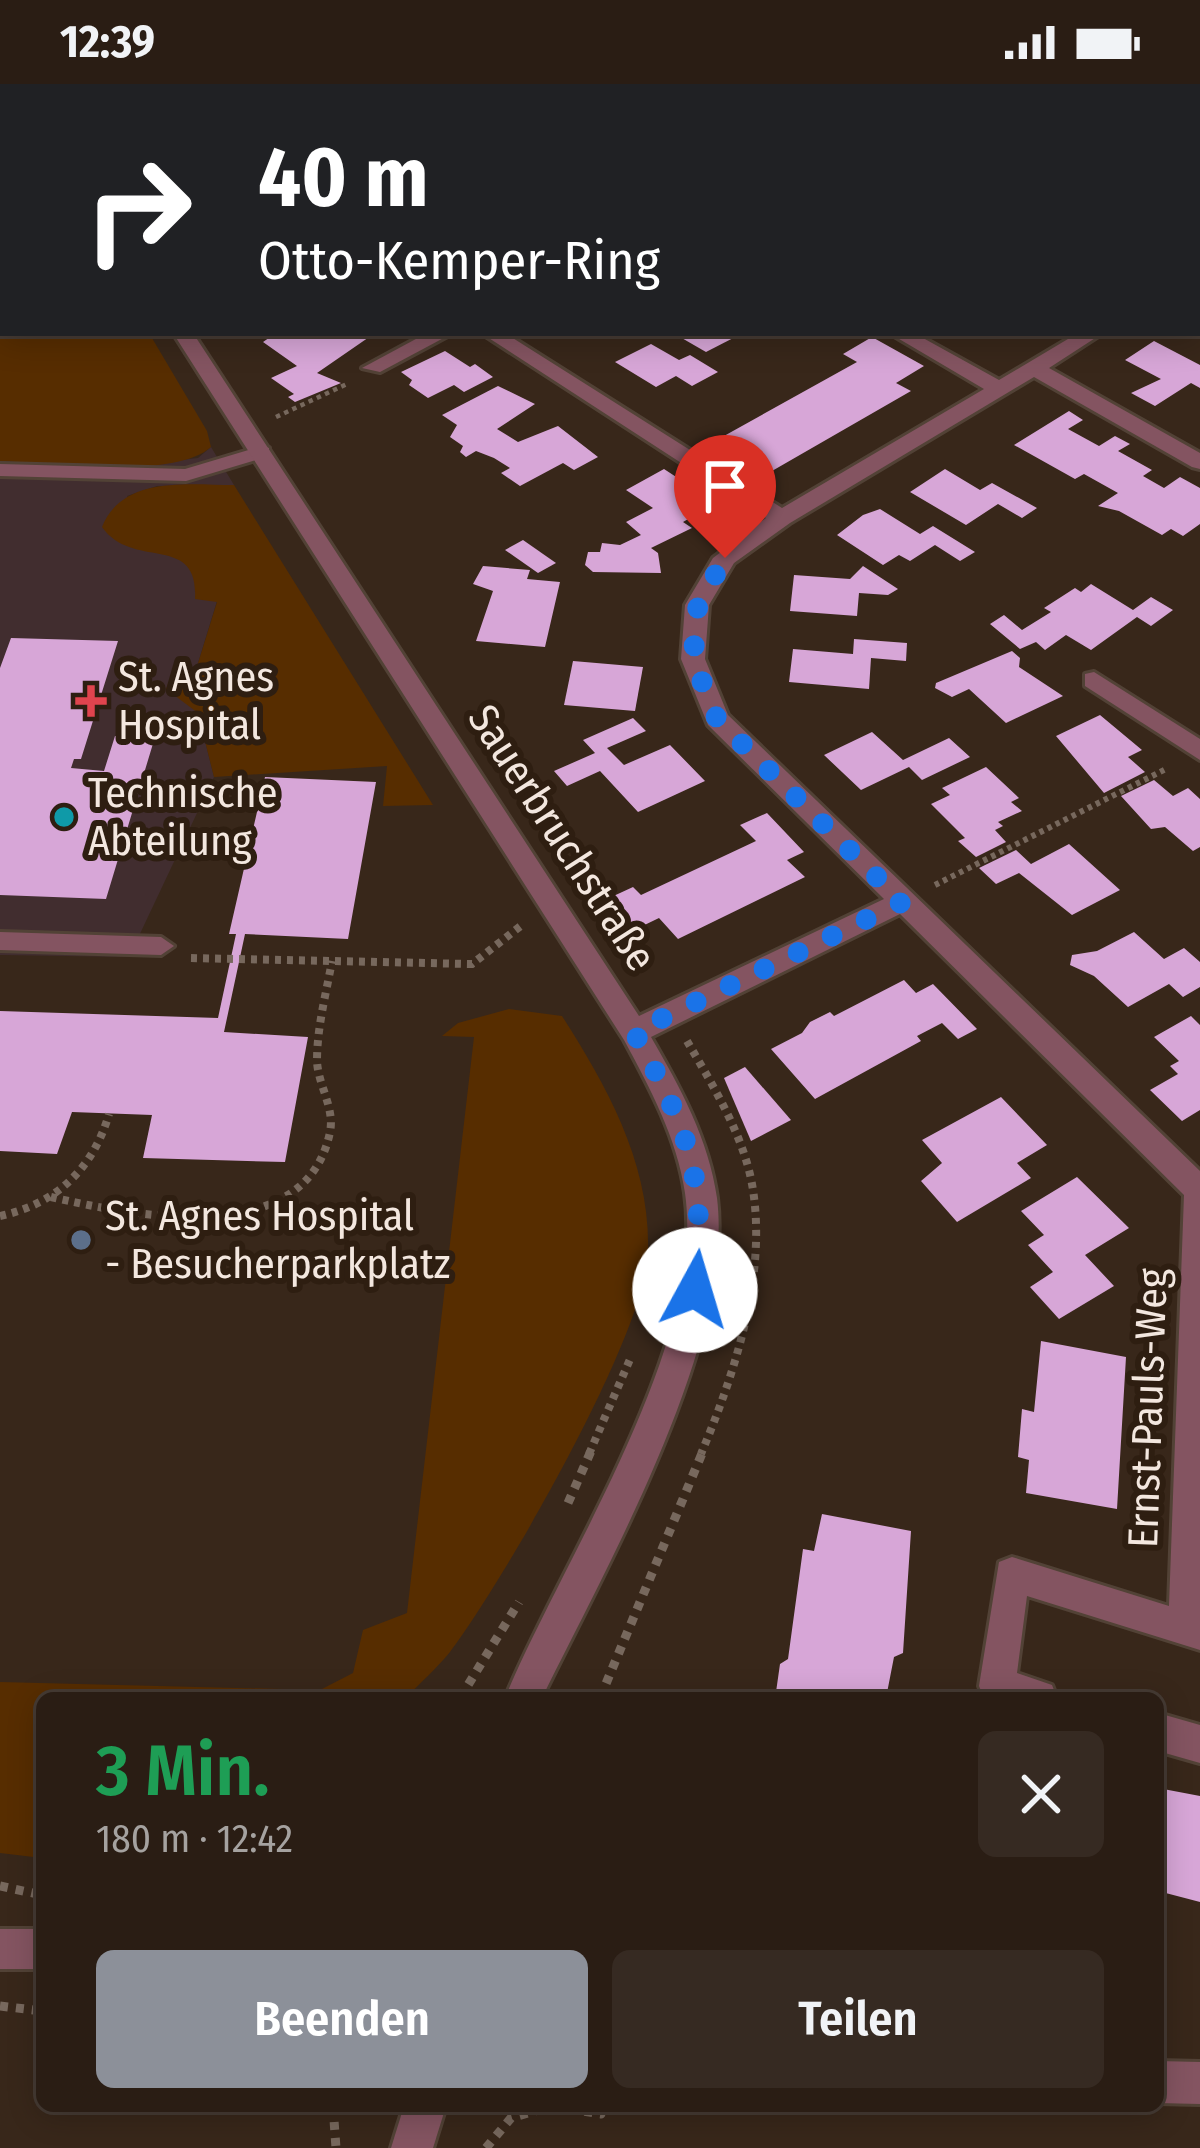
<!DOCTYPE html>
<html lang="de">
<meta charset="utf-8">
<style>
:root{--surface:#2a1d14;--page:#362a22;--text:#f1f3f6;--muted:#a5a2a0;--line:#463b34;--accent:#8c9099}
body{margin:0;font-family:"Fira Sans Condensed",sans-serif;background:var(--page);color:var(--text);height:100vh;display:flex;flex-direction:column;font-size:45px;white-space:nowrap}
*{box-sizing:border-box;margin:0}
p{font-size:39px;color:var(--muted)}
.icon{flex:none;width:66px;height:66px;fill:none;stroke:currentColor;stroke-width:2;stroke-linecap:round;stroke-linejoin:round}
.map{position:relative;flex:1;overflow:hidden}
.sheet{position:absolute;left:36px;top:1608px;width:1128px;height:420px;display:flex;flex-direction:column;background:var(--surface);border-radius:18px;box-shadow:0 6px 30px #0003,0 0 0 3px var(--line)}
.sheet>*{flex:none}
.banner{position:absolute;left:0px;top:0px;width:1200px;height:252px;box-shadow:0 6px 30px #0003,0 0 0 3px var(--line);background:#202124;color:#fff;overflow:hidden}
.pin{position:absolute;display:grid;place-items:center;width:102px;height:102px;color:#fff;margin:-123px -51px;border-radius:50% 50% 50% 0;rotate:-45deg;box-shadow:0 0 12px #0007}
.pin .icon{rotate:45deg}
.me{position:absolute;width:132px;margin:-66px;rotate:6deg;stroke-linejoin:round;filter:drop-shadow(0 0 9px #0008)}
.turn{display:flex;align-items:center;gap:42px;height:252px;padding:0 60px;font-size:54px}
.turn .icon{width:156px;height:156px;stroke-width:2.5}
.turn b{display:block;font-size:84px;line-height:102px}
.round{display:grid;place-items:center;flex:none;width:126px;height:126px;border-radius:18px;background:var(--page)}
.head{display:flex;align-items:center;justify-content:space-between;height:204px;padding:0 60px}
h1{font-size:72px;font-weight:600;line-height:90px;color:#1e9e55}
.button{display:flex;gap:24px;margin-top:auto;padding:24px 60px}
.button a{flex:1;height:138px;border-radius:18px;background:var(--accent);color:#fff;font-size:48px;font-weight:600;line-height:138px;text-align:center}
.button a+a{background:var(--page);color:var(--text)}
.status{display:flex;justify-content:space-between;align-items:center;height:84px;padding:0 60px;background:var(--surface);direction:ltr}
.status svg{height:33px;fill:currentColor}
.map>svg:first-child{display:block}
</style>
<div class="status"><b>12:39</b><svg viewBox="0 0 49 12"><path d="M0 12V9h3v3zM5 12V6h3v6zM10 12V3h3v9zM15 12V0h3v12zM26 1h20v11H26zM47 4h2v5h-2z"/></svg></div>
<div class="map">
<svg width="1200" height="2064" viewBox="0 0 1200 2064">
<rect width="100%" height="100%" fill="#38271a"/>
<polygon fill="#412d2f" points="211,363 234,401 157,402 127,412 169,470 189,480 217,517 195,589 198,629 214,693 129,873 0,871 0,377 122,382 198,374"/>
<g fill="#572d00">
<path d="M0,107L3,249H149L207,347L211,363C174,396 50,379 0,377Z"/>
<path d="M234,401L433,721L383,722L387,682L214,693L198,629L166,605L173,588L195,589L217,518L195,515C199,448 133,487 102,443C123,391 188,401 234,401Z"/>
<path d="M509,925L562,932C608,1004 651,1081 648,1169C645,1253 504,1496 450,1568C437,1584 420,1599 406,1614H42V1774L0,1769V1598L320,1606L353,1589L363,1546L407,1529L474,953L442,952L458,939Z"/>
</g>
<g fill="#d7a6d7">
<polygon points="276,249 375,249 317,289 341,299 295,318 288,313 294,310 271,294 297,282 263,258"/>
<polygon points="673,249 743,249 706,268"/>
<polygon points="872,253 924,282 896,299 911,307 758,395 706,362 857,278 843,270"/>
<polygon points="1154,257 1200,281 1200,304 1191,299 1155,322 1131,309 1161,295 1125,276"/>
<polygon points="651,260 679,276 690,271 718,288 692,302 676,292 656,303 615,278"/>
<polygon points="445,267 470,283 475,280 493,293 464,308 454,301 428,314 409,301 412,296 401,288"/>
<polygon points="498,302 535,320 497,345 518,358 558,342 598,373 574,386 563,379 520,402 501,389 510,384 494,374 476,367 466,373 460,368 463,362 450,353 457,341 442,331"/>
<polygon points="1069,327 1083,336 1068,345 1099,362 1115,352 1130,360 1118,367 1152,386 1143,392 1164,404 1180,393 1200,404 1200,440 1183,452 1171,445 1162,451 1119,427 1098,422 1118,409 1084,390 1075,395 1014,361"/>
<polygon points="664,385 716,419 683,438 692,444 651,464 658,469 661,489 593,488 585,481 588,468 600,468 602,459 620,461 641,451 626,438 653,424 626,406"/>
<polygon points="945,385 980,406 992,399 1037,424 1022,434 998,420 966,441 910,408"/>
<polygon points="880,425 920,450 933,442 975,468 960,477 935,461 910,477 899,471 883,481 837,451 863,431"/>
<polygon points="523,456 556,479 538,489 505,466"/>
<polygon points="483,482 530,486 527,495 560,498 545,563 476,557 493,507 473,500"/>
<polygon points="863,482 898,505 888,511 859,509 857,532 790,527 794,491 850,495"/>
<polygon points="1091,500 1133,526 1151,513 1173,526 1151,542 1137,533 1091,566 1066,551 1045,566 1036,558 1020,565 990,540 1004,531 1022,546 1051,528 1044,524 1075,504 1081,508"/>
<polygon points="11,554 118,557 81,675 74,675 71,684 104,687 115,652 155,653 106,815 0,811 0,584"/>
<polygon points="854,555 907,559 906,577 871,574 869,605 789,598 793,565 853,570"/>
<polygon points="1012,567 1020,574 1019,583 1063,612 1006,639 969,605 952,613 935,604 936,599"/>
<polygon points="573,577 643,583 635,627 564,621"/>
<polygon points="120,631 153,633 150,645 117,643"/>
<polygon points="1100,631 1142,666 1128,673 1145,688 1104,709 1056,652"/>
<polygon points="633,634 646,647 607,664 624,681 670,661 705,697 638,728 600,687 567,702 554,687 595,669 583,656"/>
<polygon points="872,648 903,676 949,654 970,673 922,696 909,683 861,706 824,671"/>
<polygon points="986,683 1019,714 1011,718 1022,727 998,738 1003,742 995,746 1006,758 976,773 958,757 965,754 931,720 950,711 942,704"/>
<polygon points="265,693 376,698 348,855 245,850 224,948 308,953 285,1078 143,1074 152,1031 72,1028 57,1070 0,1067 0,927 218,934 236,850 229,850"/>
<polygon points="1154,696 1173,712 1188,704 1200,715 1200,763 1193,767 1165,743 1151,745 1121,712"/>
<polygon points="767,729 804,768 787,776 805,793 678,855 659,834 630,848 607,815 633,803 641,811 756,757 740,741"/>
<polygon points="1069,760 1120,806 1072,831 1019,789 996,800 979,784 1016,766 1031,780"/>
<polygon points="1134,848 1164,875 1184,864 1200,878 1200,903 1183,913 1169,900 1128,923 1094,892 1070,881 1072,871 1097,867"/>
<polygon points="904,896 916,909 933,900 977,945 958,955 942,939 917,952 921,957 815,1015 771,965 802,949 810,938 830,928 834,932"/>
<polygon points="1191,932 1200,941 1200,1026 1182,1037 1150,1006 1178,990 1170,982 1179,977 1154,953"/>
<polygon points="745,983 791,1036 751,1057 724,994"/>
<polygon points="1001,1013 1047,1061 1017,1079 1031,1094 957,1138 921,1097 942,1079 922,1056"/>
<polygon points="1077,1093 1129,1144 1085,1171 1114,1202 1059,1235 1030,1203 1053,1188 1028,1161 1044,1151 1021,1127"/>
<polygon points="1041,1257 1126,1273 1117,1425 1026,1409 1029,1376 1018,1373 1022,1325 1034,1328"/>
<polygon points="822,1430 911,1447 903,1569 894,1573 886,1614 781,1614 776,1608 780,1580 788,1575 803,1465 814,1467"/>
<polygon points="1158,1704 1200,1712 1200,1818 1158,1807"/>
</g>
<g fill="none" stroke-linecap="round" stroke-linejoin="round">
<defs>
<g id="service">
<polygon points="262,362 269,364 269,372 186,397 0,392 0,380 185,385"/>
<polygon points="0,848 161,853 174,862 161,871 0,866"/>
</g>
<g id="minor">
<polygon points="16,0 34,0 36,3 18,3"/>
<polygon points="1114,0 1139,0 1141,3 1116,3"/>
<rect x="1197" y="20" width="3" height="11"/>
<polygon points="1200,186 1200,198 1197,199 1197,187"/>
<path d="M173,249H193L639,932L884,815L708,641L681,575L685,521L713,474L766,434L481,249H505L782,424L984,305L889,249H914L999,296L1078,249H1103L1049,284L1200,369V385L1192,383L1034,293L790,439L734,479L709,521L705,575L728,631L1200,1087V1566L1027,1512L1017,1589L1052,1601L1057,1614H984L979,1602L999,1478L1012,1473L1169,1522L1184,1111L900,830L651,953C680,1003 709,1056 717,1114C735,1257 605,1485 542,1614H505C562,1476 707,1261 685,1109C677,1054 650,1004 624,956Z"/>
<polygon points="427,249 453,249 380,288 362,284"/>
<polygon points="1094,588 1200,655 1200,676 1085,602 1085,590"/>
<polygon points="1158,1629 1200,1641 1200,1679 1158,1667"/>
<rect x="0" y="1845" width="42" height="40"/>
</g>
<g id="tertiary">
<polygon points="1158,1977 1200,1978 1200,2020 1158,2019"/>
<polygon points="404,2022 446,2022 433,2064 391,2064"/>
</g>
</defs>
<use href="#service" stroke="#524236" stroke-width="6"/>
<use href="#minor" stroke="#524236" stroke-width="6"/>
<use href="#tertiary" stroke="#524236" stroke-width="6"/>
<g stroke="#77685d" stroke-width="4.5" stroke-dasharray="4.5 4.5" stroke-linecap="butt">
<polyline points="163,3 178,0"/>
<polyline points="276,333 349,299"/>
</g>
<polyline stroke="#77685d" stroke-width="6" stroke-dasharray="4.5 4.5" stroke-linecap="butt" points="935,801 1168,684"/>
<g stroke="#77685d" stroke-width="8" stroke-dasharray="6 6" stroke-linecap="butt">
<polyline points="191,874 472,880 522,841"/>
<path d="M687,957C712,1000 743,1050 752,1100C768,1189 735,1289 701,1370"/>
<path d="M51,1113C134,1132 306,1167 330,1048C335,1024 318,1001 317,977C317,943 326,910 332,877"/>
<path d="M0,1132C56,1120 93,1085 109,1030"/>
<polyline points="589,1370 631,1273"/>
</g>
<g stroke="#77685d" stroke-width="9" stroke-dasharray="8 8" stroke-linecap="butt">
<polyline points="568,1419 591,1367"/>
<polyline points="460,1614 519,1518"/>
<polyline points="600,1614 703,1367"/>
<polyline points="0,1802 42,1811"/>
<polyline points="0,1922 42,1927"/>
<polyline points="333,2022 336,2064"/>
<polyline points="553,2022 601,2030 603,2022"/>
<polyline points="486,2064 511,2034 552,2022"/>
</g>
<use href="#service" fill="#845461" fill-rule="evenodd"/>
<use href="#minor" fill="#845461" fill-rule="evenodd"/>
<use href="#tertiary" fill="#845461" fill-rule="evenodd"/>
</g>
<g fill="none" stroke-linecap="round" stroke-linejoin="round">
<path stroke="#1a73e8" stroke-width="21" stroke-dasharray="0 37.8" d="M695,1206C707,1092 689,1047 634,948L902,818L717,635L693,575L698,521L725,474"/>
</g>
<path fill="#e0444e" stroke="#2e1e11" stroke-width="4.5" d="M85 599h12v12h12v12h-12v12h-12v-12h-12v-12h12z"/>
<circle fill="#0f9aa8" stroke="#2e1e11" stroke-width="4.5" cx="64" cy="733" r="12"/>
<circle fill="#5c6f8a" stroke="#2e1e11" stroke-width="4.5" cx="81" cy="1156" r="12"/>
<g text-anchor="middle" dominant-baseline="central" stroke-width="12" stroke-linejoin="round" paint-order="stroke">
<g font-size="42" fill="#f3e7df" stroke="#2e1e11" text-anchor="start">
<text x="118" y="593">St. Agnes<tspan x="118" dy="48">Hospital</tspan></text>
<text x="88" y="709">Technische<tspan x="88" dy="48">Abteilung</tspan></text>
<text x="105" y="1132">St. Agnes Hospital<tspan x="105" dy="48">- Besucherparkplatz</tspan></text>
</g>
<g font-size="42" fill="#f3e7df" stroke="#2e1e11">
<text transform="translate(562 754) rotate(57)">Sauerbruchstraße</text>
<text transform="translate(1148 1324) rotate(-88)">Ernst-Pauls-Weg</text>
</g>
</g>
</svg>
<div class="pin" style="left:725px;top:474px;background:#d93025"><svg class="icon" aria-label="arrive" viewBox="0 0 24 24"><path d="M6 21V4h12l-3 4 3 4H6"/></svg></div>
<svg class="me" style="left:695px;top:1206px" viewBox="-20 -20 40 40"><circle r="19" fill="#fff"/><path d="M0-13L10 11 0 6-10 11z" fill="#1a73e8"/></svg>
<div class="banner">
<div class="turn"><svg class="icon" aria-label="right" viewBox="0 0 24 24"><path d="M7 20v-9h11M14 6l5 5-5 5"/></svg><div><b>40 m</b>Otto-Kemper-Ring</div></div>
</div>
<section class="sheet">
<div class="head"><div><h1>3 Min.</h1><p>180 m · 12:42</p></div><a class="round"><svg class="icon" aria-label="close" viewBox="0 0 24 24"><path d="M6 6l12 12M18 6L6 18"/></svg></a></div>
<div class="button"><a>Beenden</a><a>Teilen</a></div>
</section>
</div>
